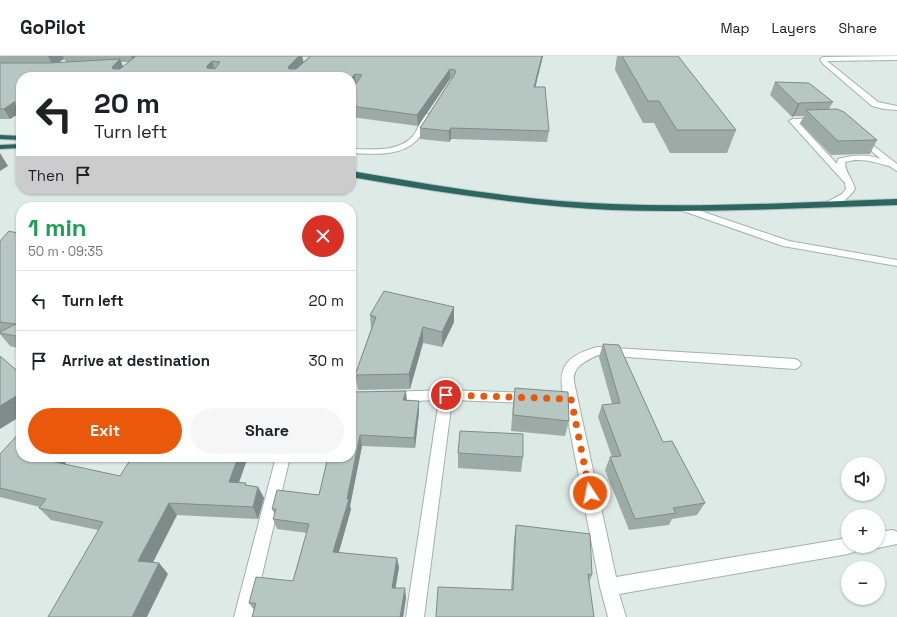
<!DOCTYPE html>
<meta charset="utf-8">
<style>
:root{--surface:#fff;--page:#f6f6f6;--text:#202124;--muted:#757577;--line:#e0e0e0;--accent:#ea580c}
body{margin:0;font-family:"Space Grotesk",sans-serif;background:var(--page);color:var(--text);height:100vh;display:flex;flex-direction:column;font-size:15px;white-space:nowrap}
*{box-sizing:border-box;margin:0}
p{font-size:13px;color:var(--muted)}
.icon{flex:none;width:22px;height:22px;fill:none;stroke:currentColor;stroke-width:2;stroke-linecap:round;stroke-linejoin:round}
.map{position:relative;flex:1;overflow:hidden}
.sheet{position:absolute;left:16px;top:146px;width:340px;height:260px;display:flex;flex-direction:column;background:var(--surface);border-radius:16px;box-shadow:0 1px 3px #0004}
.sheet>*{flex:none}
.banner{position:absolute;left:16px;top:16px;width:340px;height:122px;border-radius:16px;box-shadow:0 1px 3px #0004;background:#fff;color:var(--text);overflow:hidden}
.buttons{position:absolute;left:841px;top:401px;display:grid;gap:8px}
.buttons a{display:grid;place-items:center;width:44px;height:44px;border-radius:50%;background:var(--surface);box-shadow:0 1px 3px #0004;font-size:20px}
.pin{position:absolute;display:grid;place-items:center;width:34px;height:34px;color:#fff;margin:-17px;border:2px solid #fff;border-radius:50%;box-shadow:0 1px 4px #0007}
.me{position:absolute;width:44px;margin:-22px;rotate:349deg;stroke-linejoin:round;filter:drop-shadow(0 0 3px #0008)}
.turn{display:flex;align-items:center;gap:14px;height:84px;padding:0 12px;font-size:18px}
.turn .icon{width:52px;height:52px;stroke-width:2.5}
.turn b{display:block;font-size:28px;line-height:34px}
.then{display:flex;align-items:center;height:38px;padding:0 12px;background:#0003;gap:8px;font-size:15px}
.round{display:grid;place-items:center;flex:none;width:42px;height:42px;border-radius:21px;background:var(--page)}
.headline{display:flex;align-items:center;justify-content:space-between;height:68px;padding:0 12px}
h1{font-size:24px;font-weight:700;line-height:30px;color:#1e9e55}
.cta{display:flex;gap:8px;margin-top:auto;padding:8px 12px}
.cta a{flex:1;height:46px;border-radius:24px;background:var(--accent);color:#fff;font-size:16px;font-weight:700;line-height:46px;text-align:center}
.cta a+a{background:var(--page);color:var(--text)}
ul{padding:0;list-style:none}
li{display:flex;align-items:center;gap:12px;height:60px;padding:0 12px;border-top:1px solid var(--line)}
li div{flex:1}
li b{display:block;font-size:15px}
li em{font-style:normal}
header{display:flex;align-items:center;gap:24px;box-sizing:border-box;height:56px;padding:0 20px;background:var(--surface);border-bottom:1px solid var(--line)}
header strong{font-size:19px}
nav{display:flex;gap:22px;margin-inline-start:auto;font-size:14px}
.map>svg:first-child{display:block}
</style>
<header>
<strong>GoPilot</strong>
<nav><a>Map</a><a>Layers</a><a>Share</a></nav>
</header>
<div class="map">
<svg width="897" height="561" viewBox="0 0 897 561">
<rect width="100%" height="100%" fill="#deeae6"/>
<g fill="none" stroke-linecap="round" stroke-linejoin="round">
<defs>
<g id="minor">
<polygon points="897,0 897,4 827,5 878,46 897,50 897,54 884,53 872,50 822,7 820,3 823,1"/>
<path d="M425,58H431L432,60C427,68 423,78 417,84C401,101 372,98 351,97V93C371,93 398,97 413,80C418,73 421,65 425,58Z"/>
<path d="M818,62L822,64L821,66L799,67L837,108L838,103C853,99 866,98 881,103L858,84V80H861L897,108V115C894,114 892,111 889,110C874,106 861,101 845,106C845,117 853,123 855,133C850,141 837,152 827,150L825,148L827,146L842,138L846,133L845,127L789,65L793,63Z"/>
<polygon points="686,150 789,185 897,204 897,210 783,190 683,155 681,153 683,151"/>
<path d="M597,291L795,303L799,305L801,308L799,311L795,313L598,299C585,305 572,311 574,326L616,521L848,482V490H856L854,496L848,498L619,538L626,561H608L600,531L565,348L547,347L545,343L547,339L563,338C557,308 570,299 597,291Z"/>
<polygon points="446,334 530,337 535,338 537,342 535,346 530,347 452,344 424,561 406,561 439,344 390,346 385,345 383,341 385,337 390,336"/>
<polygon points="276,401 290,401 252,561 234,561"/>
<polygon points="893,474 897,476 897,488 878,492 874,490 878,490 878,476"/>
</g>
<g id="highway">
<polygon points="0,79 21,80 21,84 0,83"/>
<polygon points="21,88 21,92 0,93 0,89"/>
<path d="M351,115C438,130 524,145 612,148C707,152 802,146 897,143V149C802,152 707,157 612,154C524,150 438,136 351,121Z"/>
</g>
</defs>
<use href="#minor" stroke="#a1b2ad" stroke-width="2"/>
<use href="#highway" stroke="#bcc4c2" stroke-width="2"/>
<use href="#minor" fill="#fff" fill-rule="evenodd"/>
<use href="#highway" fill="#2b6660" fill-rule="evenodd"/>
</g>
<g fill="#9daba7" fill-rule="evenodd">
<path d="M0,0H543L535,31L549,75L547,86L451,83L449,86L420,83V72L452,23H450L418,70L351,61V21H21V57H20L10,63H0ZM302,1H309L303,6ZM64,3L66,6H58ZM121,6H128L123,10Z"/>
<polygon points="617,0 678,0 736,74 727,97 670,97 654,67 643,67 615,14"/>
<polygon points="775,26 833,46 829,53 877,84 870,98 831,99 800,67 804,60 794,60 792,61 770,39"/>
<polygon points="21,178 21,293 10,290 0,278 0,185"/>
<polygon points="454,251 454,266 442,291 423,287 410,333 358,334 355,319 371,273 370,259"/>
<polygon points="603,288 663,386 705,447 697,459 672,463 669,469 629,474 605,414 610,401 612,401 598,361 602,349 612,348 599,301"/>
<polygon points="515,332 569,365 565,380 511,375 513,348"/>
<polygon points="351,336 407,344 419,356 415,392 362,390 350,450 351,453 339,496 399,511 395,532 406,542 403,561 252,561 254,554 249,547 293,525 307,477 277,473 273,463 275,459 272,453 319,439 327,404 304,402 304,401 351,401"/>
<polygon points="458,397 523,401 521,416 458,412"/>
<polygon points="0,398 63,404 67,409 120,420 246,427 246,429 258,431 264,442 258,463 177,459 153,506 159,507 168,518 98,474 51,464 39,452 40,451 0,441"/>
<polygon points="516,469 592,519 589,526 511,534 514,483"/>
</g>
<g fill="#7f8b88">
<polygon points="48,0 63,0 64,3 53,10"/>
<polygon points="131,0 142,0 133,6"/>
<polygon points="299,0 302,0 304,7 290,21 288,11"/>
<polygon points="542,0 543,0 533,41 534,31"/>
<polygon points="120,3 124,13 116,21 112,11"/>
<polygon points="212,5 215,15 207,12 207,10"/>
<polygon points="450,13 450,23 418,70 417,59"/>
<polygon points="355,18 356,28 351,33 351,22"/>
<polygon points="14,46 20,57 10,63 4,53"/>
<polygon points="800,47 794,60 792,61 798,48"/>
<polygon points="451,72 451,83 449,86 449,75"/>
<polygon points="0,97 8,110 0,115"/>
<polygon points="454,251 454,266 442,291 442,276"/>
<polygon points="423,271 423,287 410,333 409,318"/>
<polygon points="406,335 407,346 403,344"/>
<polygon points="21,337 21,360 0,373 0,350"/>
<polygon points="419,345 419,356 415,392 414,382"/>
<polygon points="360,379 362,390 350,450 351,453 336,506 333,496 347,443"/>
<polygon points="50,401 65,401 63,404 70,413 66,419"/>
<polygon points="238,401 248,401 235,438 229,426"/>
<polygon points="258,431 264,442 258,463 253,451"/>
<polygon points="169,447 177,459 148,516 138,505"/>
<polygon points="397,502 399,511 394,541 392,532"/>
<polygon points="159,507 168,518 147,561 132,561"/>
<polygon points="405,532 406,542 403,561 400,561"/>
</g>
<g fill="#b6c7c2" stroke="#7f8b88" fill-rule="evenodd">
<path d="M136,0H299L288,11L289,13H296L311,0H542L534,31H545L549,75L451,72L449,75L420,72L456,16L455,14L450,13L417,59L351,50V32H353L362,19L355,18L351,22V21H21V47L14,46L4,53H0V7H50L120,3L112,11L113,13H120ZM212,5L220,6L215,13L207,12V10Z"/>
<polygon points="622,0 678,0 736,74 677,74 659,45 648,45"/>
<polygon points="775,26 809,27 833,46 800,47 798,48"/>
<polygon points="837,53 844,56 877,84 838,85 806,54"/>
<polygon points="9,175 21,178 21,281 0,277 0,276 16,268 0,266 0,185"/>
<polygon points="384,235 454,251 442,276 423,271 409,318 355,319 376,261 370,259"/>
<polygon points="603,288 619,289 663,386 672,385 705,447 673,452 676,457 635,463 610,401 621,400 602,349 620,347"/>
<polygon points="0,300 21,318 21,337 0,350"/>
<polygon points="515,332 568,336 569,365 513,359"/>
<polygon points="406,335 403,344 419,345 414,382 360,379 347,443 349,443 333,496 397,502 392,532 405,532 400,561 252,561 256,547 249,547 256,521 293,525 309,468 273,463 276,453 272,453 277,434 319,439 328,401 351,401 351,336"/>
<polygon points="21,375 21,401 59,401 55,406 120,420 132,401 238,401 229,426 246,427 245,429 258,431 253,451 169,447 138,505 159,507 132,561 48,561 103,466 39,452 46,443 0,432 0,398"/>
<polygon points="460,375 523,378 523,401 458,397"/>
<polygon points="516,469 590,478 592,519 588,518 594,561 436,561 438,531 513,534"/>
</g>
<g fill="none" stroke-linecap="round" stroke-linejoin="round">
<polyline stroke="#ea580c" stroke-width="7" stroke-dasharray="0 12.6" points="446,339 571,343 590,437"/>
</g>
</svg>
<div class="buttons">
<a><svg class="icon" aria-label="sound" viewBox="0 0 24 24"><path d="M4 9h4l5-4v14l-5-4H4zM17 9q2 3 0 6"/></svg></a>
<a>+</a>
<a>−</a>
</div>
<div class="pin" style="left:446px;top:339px;background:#d93025"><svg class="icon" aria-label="arrive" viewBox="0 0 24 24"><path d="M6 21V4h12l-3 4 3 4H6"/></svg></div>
<svg class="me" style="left:590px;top:437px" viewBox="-20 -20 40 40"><circle r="17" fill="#ea580c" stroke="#fff" stroke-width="3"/><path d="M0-11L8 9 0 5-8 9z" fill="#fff"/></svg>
<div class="banner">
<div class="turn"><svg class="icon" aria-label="left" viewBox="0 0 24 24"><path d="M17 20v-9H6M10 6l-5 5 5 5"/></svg><div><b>20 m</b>Turn left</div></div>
<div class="then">Then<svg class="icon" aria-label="arrive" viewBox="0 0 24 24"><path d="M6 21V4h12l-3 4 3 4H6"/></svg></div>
</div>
<section class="sheet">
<div class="headline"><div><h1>1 min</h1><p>50 m · 09:35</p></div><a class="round" style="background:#d93025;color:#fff"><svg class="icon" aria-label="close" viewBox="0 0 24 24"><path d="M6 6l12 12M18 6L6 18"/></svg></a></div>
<ul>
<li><svg class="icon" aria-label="left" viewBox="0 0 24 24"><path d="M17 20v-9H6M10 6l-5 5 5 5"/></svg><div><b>Turn left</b></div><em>20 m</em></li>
<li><svg class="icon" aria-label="arrive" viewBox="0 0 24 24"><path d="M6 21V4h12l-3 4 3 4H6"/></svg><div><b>Arrive at destination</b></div><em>30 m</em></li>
</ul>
<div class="cta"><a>Exit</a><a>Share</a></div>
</section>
</div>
